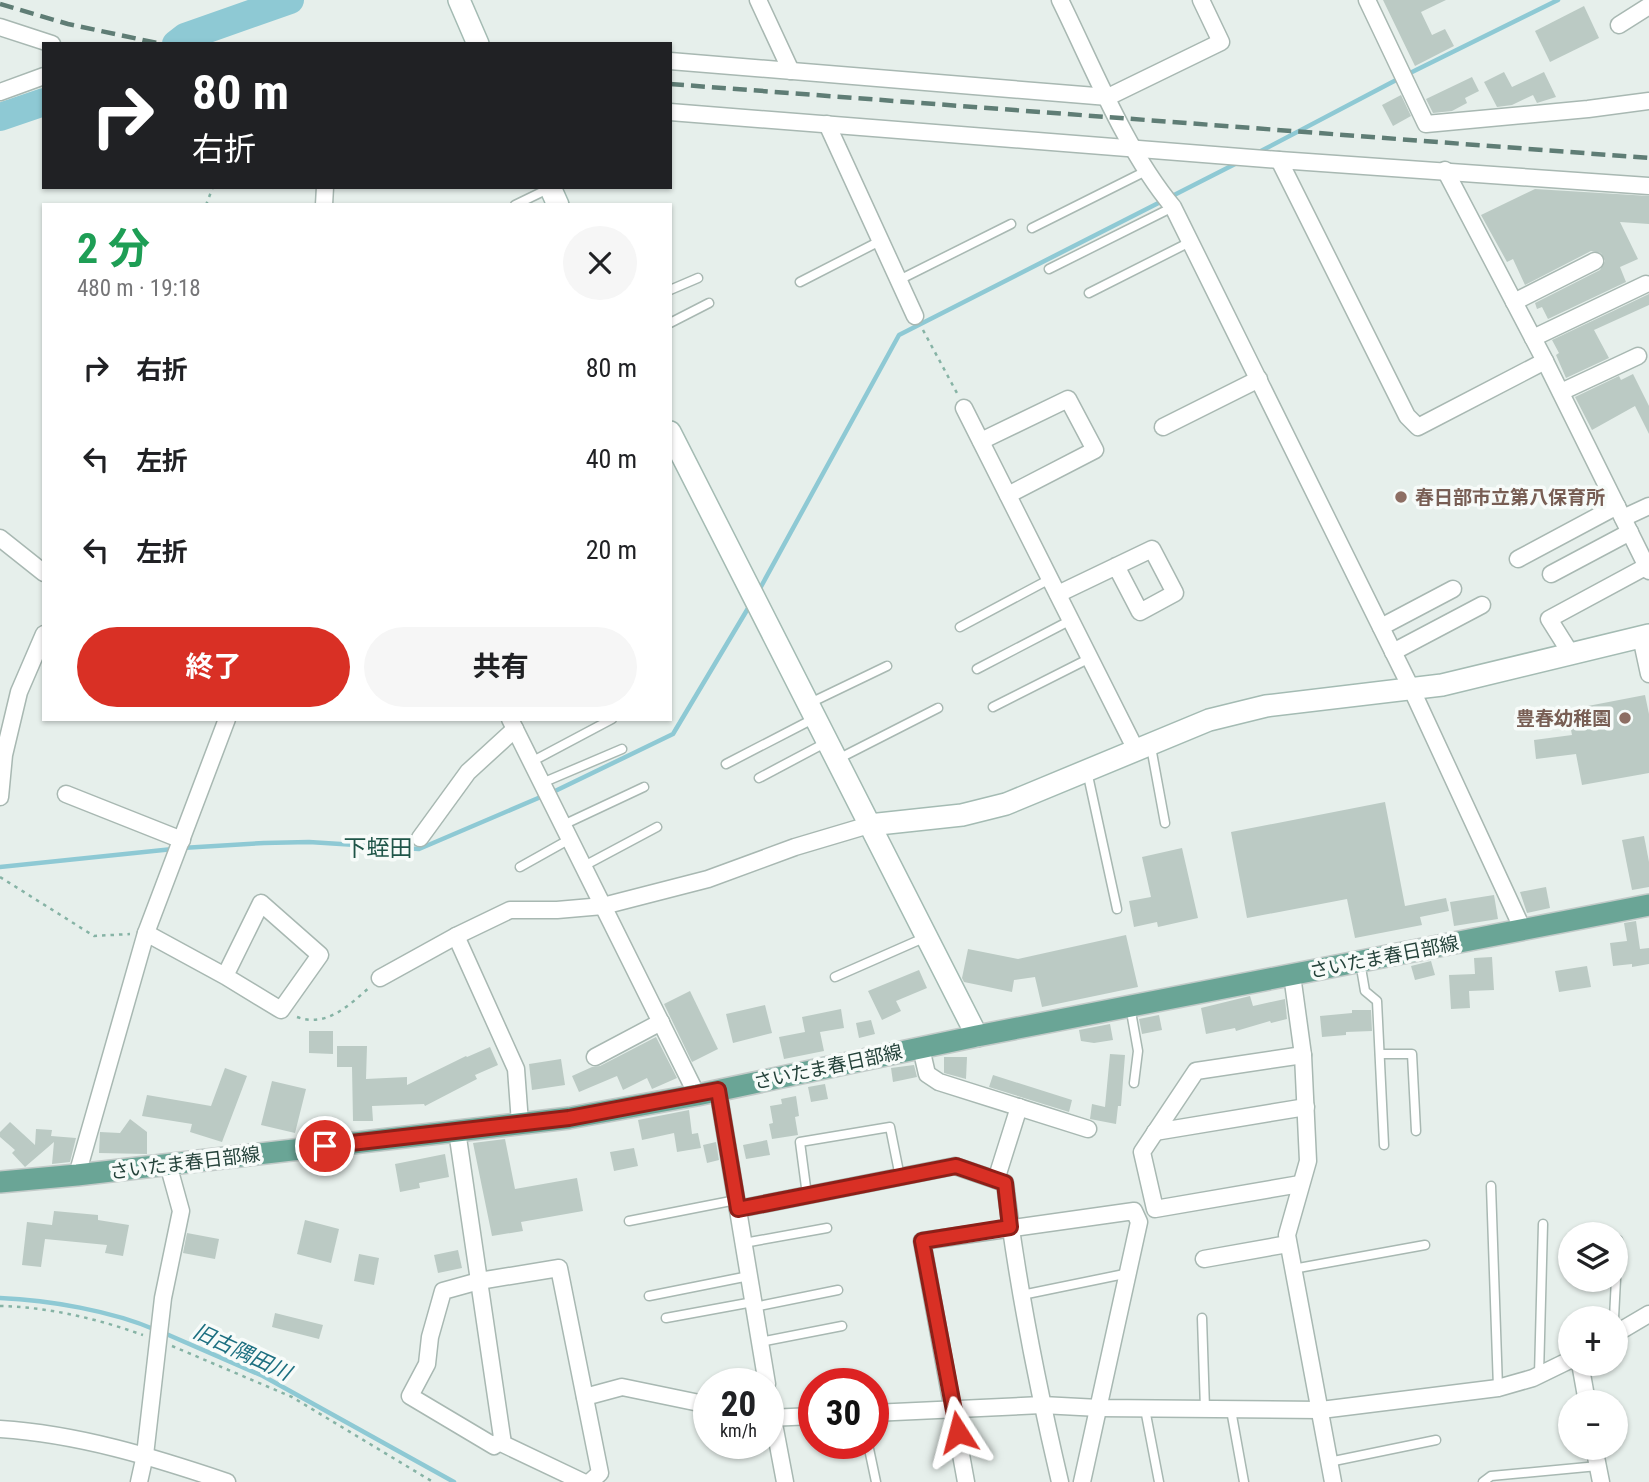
<!DOCTYPE html>
<html lang="ja">
<meta charset="utf-8">
<style>
:root{--surface:#fff;--page:#f6f6f6;--text:#202124;--muted:#757577;--accent:#d93025}
body{margin:0;font-family:"Roboto Condensed","Noto Sans JP",sans-serif;background:var(--page);color:var(--text);height:100vh;display:flex;flex-direction:column;font-size:26px;white-space:nowrap}
*{box-sizing:border-box;margin:0}
p{font-size:23px;color:var(--muted)}
.icon{flex:none;width:38px;height:38px;fill:none;stroke:currentColor;stroke-width:2;stroke-linecap:round;stroke-linejoin:round}
.map{position:relative;flex:1;overflow:hidden}
.details{position:absolute;left:42px;top:203px;width:630px;height:518px;display:flex;flex-direction:column;background:var(--surface);border-radius:0px;box-shadow:0 2px 5px #0004}
.details>*{flex:none}
.guide{position:absolute;left:42px;top:42px;width:630px;height:147px;border-radius:0px;box-shadow:0 2px 5px #0004;background:#202124;color:#fff;overflow:hidden}
.buttons{position:absolute;left:1558px;top:1222px;display:grid;gap:14px}
.buttons a{display:grid;place-items:center;width:70px;height:70px;border-radius:50%;background:var(--surface);box-shadow:0 2px 5px #0004;font-size:35px}
.speed{position:absolute;left:693px;top:1368px;display:flex;gap:14px;font-size:35px;font-weight:700;text-align:center}
.speed>*{display:grid;place-content:center;width:91px;height:91px;border-radius:50%;background:var(--surface);box-shadow:0 2px 5px #0004;line-height:1}
.speed small{font-size:18px;font-weight:400}
.speed .limit{border:10px solid #d22;background:#fff;color:#111}
.pin{position:absolute;display:grid;place-items:center;width:60px;height:60px;color:#fff;margin:-30px;border:4px solid #fff;border-radius:50%;box-shadow:0 2px 7px #0007}
.me{position:absolute;width:77px;margin:-38px;rotate:351deg;stroke-linejoin:round;filter:drop-shadow(0 0 5px #0008)}
.turn{display:flex;align-items:center;gap:24px;height:147px;padding:0 35px;font-size:32px}
.turn .icon{width:91px;height:91px;stroke-width:2.5}
.turn b{display:block;font-size:49px;line-height:60px}
.round{display:grid;place-items:center;flex:none;width:74px;height:74px;border-radius:37px;background:var(--page)}
.headline{display:flex;align-items:center;justify-content:space-between;height:119px;padding:0 35px}
h1{font-size:42px;font-weight:700;line-height:52px;color:#1e9e55}
.cta{display:flex;gap:14px;margin-top:auto;padding:14px 35px}
.cta a{flex:1;height:80px;border-radius:42px;background:var(--accent);color:#fff;font-size:28px;font-weight:700;line-height:80px;text-align:center}
.cta a+a{background:var(--page);color:var(--text)}
ul{padding:0;list-style:none}
li{display:flex;align-items:center;gap:21px;height:91px;padding:0 35px}
li div{flex:1}
li b{display:block;font-size:26px}
li em{font-style:normal}
.map>svg:first-child{display:block}
</style>
<div class="map">
<svg width="1649" height="1482" viewBox="0 0 1649 1482">
<rect width="100%" height="100%" fill="#e6efeb"/>
<g fill="none" stroke-linecap="round" stroke-linejoin="round">
<g stroke="#8ec9d4" stroke-width="4.5">
<polyline points="1408,74 1558,0"/>
<polyline points="1259,152 1400,78"/>
<polyline points="758,592 899,335 1239,162"/>
<polyline points="551,793 673,734 750,605"/>
<polyline points="182,848 264,843 309,842 419,849 543,796"/>
<polyline points="0,867 173,849"/>
<path d="M0,1298C49,1300 112,1311 156,1330"/>
<polyline points="164,1333 263,1376 454,1482"/>
</g>
<g stroke="#8ec9d4" stroke-width="28">
<polyline points="176,44 185,37 290,0"/>
<polyline points="0,117 44,102"/>
</g>
</g>
<g fill="#bbcac4">
<polygon points="1383,0 1446,0 1421,12 1432,35 1445,29 1454,46 1415,66"/>
<polygon points="1584,6 1599,38 1550,62 1535,31"/>
<polygon points="1504,72 1512,87 1544,72 1556,97 1537,103 1533,95 1512,105 1497,107 1484,82"/>
<polygon points="1472,77 1479,91 1465,98 1467,103 1452,111 1433,113 1426,99"/>
<polygon points="1401,95 1411,116 1393,126 1382,105"/>
<polygon points="1535,189 1649,196 1649,224 1620,222 1638,259 1620,267 1626,282 1548,319 1542,307 1537,309 1535,303 1600,270 1605,261 1601,253 1591,251 1525,285 1513,259 1507,262 1481,215"/>
<polygon points="1649,294 1649,305 1594,330 1609,358 1566,378 1556,355 1559,353 1552,340"/>
<polygon points="1633,374 1649,406 1649,434 1635,406 1592,430 1575,397 1619,376 1621,380"/>
<polygon points="1645,695 1649,714 1649,773 1582,785 1576,754 1536,759 1534,740 1572,735 1567,710"/>
<polygon points="1385,802 1405,906 1446,898 1449,911 1420,917 1422,925 1355,938 1347,899 1247,918 1231,832"/>
<polygon points="1644,836 1649,862 1649,887 1632,890 1622,840"/>
<polygon points="1182,848 1198,918 1158,927 1157,922 1134,927 1129,901 1151,897 1142,857"/>
<polygon points="1546,887 1550,908 1527,913 1520,892"/>
<polygon points="1494,895 1498,919 1454,926 1450,902"/>
<polygon points="1636,921 1640,949 1649,948 1649,964 1632,967 1632,964 1613,966 1610,943 1627,941 1624,923"/>
<polygon points="1126,935 1138,987 1042,1007 1035,977 1014,980 1012,992 964,982 962,978 968,949 1018,959"/>
<polygon points="1492,957 1494,990 1469,991 1470,1008 1451,1009 1449,975 1475,974 1474,958"/>
<polygon points="1431,961 1435,975 1415,980 1411,966"/>
<polygon points="1587,966 1591,987 1559,992 1555,971"/>
<polygon points="919,970 927,988 896,1001 901,1011 882,1020 868,991"/>
<polygon points="690,991 718,1049 692,1062 664,1004"/>
<polygon points="1250,996 1253,1006 1285,999 1287,1019 1271,1023 1270,1021 1236,1031 1235,1028 1206,1034 1201,1008"/>
<polygon points="765,1005 772,1033 733,1043 726,1014"/>
<polygon points="841,1009 844,1028 820,1032 824,1051 784,1059 779,1037 805,1032 802,1017"/>
<polygon points="1352,1010 1371,1010 1372,1031 1346,1032 1346,1035 1322,1037 1320,1016 1352,1013"/>
<polygon points="1159,1015 1162,1030 1142,1034 1139,1019"/>
<polygon points="871,1020 875,1034 859,1038 856,1023"/>
<polygon points="1110,1024 1113,1040 1094,1043 1081,1041 1079,1030"/>
<polygon points="309,1031 333,1031 333,1054 309,1053"/>
<polygon points="656,1037 677,1078 652,1089 647,1078 623,1090 617,1076 579,1092 572,1076 592,1067 600,1066"/>
<polygon points="337,1046 367,1046 366,1079 407,1077 407,1085 466,1056 467,1057 490,1047 498,1065 475,1075 477,1079 425,1106 424,1104 372,1106 373,1121 353,1121 352,1067 337,1067"/>
<polygon points="1110,1054 1125,1055 1121,1106 1118,1106 1116,1124 1090,1119 1092,1104 1105,1107"/>
<polygon points="944,1057 967,1057 966,1079 944,1073"/>
<polygon points="561,1059 565,1085 532,1090 529,1064"/>
<polygon points="914,1065 917,1077 893,1082 891,1068"/>
<polygon points="225,1068 247,1076 222,1142 190,1132 192,1124 142,1116 147,1095 211,1106"/>
<polygon points="993,1075 1072,1100 1069,1112 989,1087"/>
<polygon points="272,1081 306,1089 295,1133 261,1125"/>
<polygon points="825,1084 828,1099 811,1102 808,1087"/>
<polygon points="796,1096 799,1116 795,1117 798,1135 772,1139 769,1124 773,1123 770,1106 782,1104 781,1099"/>
<polygon points="689,1110 692,1134 698,1133 701,1148 677,1152 674,1133 642,1140 638,1120"/>
<polygon points="130,1119 147,1132 147,1154 99,1153 100,1132 120,1133"/>
<polygon points="10,1122 35,1145 36,1129 52,1130 51,1136 76,1138 70,1162 52,1164 54,1142 25,1167 12,1153 15,1150 0,1137 0,1132"/>
<polygon points="505,1139 515,1189 577,1178 583,1211 521,1222 523,1231 492,1236 473,1143"/>
<polygon points="767,1140 770,1155 746,1159 743,1145"/>
<polygon points="716,1142 719,1160 707,1163 703,1145"/>
<polygon points="634,1148 638,1166 614,1171 610,1152"/>
<polygon points="445,1154 449,1177 419,1183 420,1188 400,1192 395,1164"/>
<polygon points="54,1211 98,1215 98,1220 129,1225 123,1256 105,1253 107,1245 45,1239 41,1267 22,1265 27,1222 52,1225"/>
<polygon points="305,1220 339,1229 331,1263 297,1254"/>
<polygon points="187,1233 219,1239 215,1259 183,1253"/>
<polygon points="458,1250 462,1268 438,1273 434,1255"/>
<polygon points="359,1254 379,1258 374,1285 354,1281"/>
<polygon points="275,1313 323,1325 319,1339 272,1327"/>
</g>
<g fill="none" stroke-linecap="round" stroke-linejoin="round">
<defs>
<g id="lane">
<polyline points="515,205 550,188"/>
<polyline points="1032,228 1146,171"/>
<polyline points="1049,269 1173,207"/>
<polyline points="899,280 1011,224"/>
<polyline points="800,282 880,241"/>
<polyline points="670,290 698,278"/>
<polyline points="1089,293 1190,242"/>
<polyline points="670,323 709,303"/>
<polyline points="960,627 1050,579"/>
<polyline points="977,669 1071,620"/>
<polyline points="808,704 887,666"/>
<polyline points="993,707 1090,658"/>
<polyline points="1151,747 1165,823"/>
<polyline points="838,759 938,708"/>
<polyline points="531,762 612,719"/>
<polyline points="726,764 815,718"/>
<polyline points="1087,771 1117,909"/>
<polyline points="759,778 827,742"/>
<polyline points="542,783 622,749"/>
<polyline points="563,825 644,787"/>
<polyline points="584,866 657,827"/>
<polyline points="520,867 570,839"/>
<polyline points="1360,962 1365,991 1377,1001 1384,1145"/>
<polyline points="835,977 926,937"/>
<polyline points="1130,1006 1138,1051 1134,1083"/>
<polyline points="1380,1054 1412,1054 1416,1131"/>
<polyline points="1491,1186 1498,1388"/>
<polyline points="807,1195 800,1142 890,1127 900,1177"/>
<polyline points="629,1221 736,1200"/>
<polyline points="744,1243 827,1228"/>
<polyline points="1293,1269 1425,1245"/>
<polyline points="1022,1295 1129,1273"/>
<polyline points="649,1296 749,1276"/>
<polyline points="754,1307 838,1290"/>
<polyline points="666,1318 753,1302"/>
<polyline points="1202,1318 1205,1409"/>
<polyline points="1614,1318 1618,1240"/>
<polyline points="760,1342 842,1326"/>
<polyline points="1539,1375 1543,1224"/>
<polyline points="1145,1409 1159,1482"/>
<polyline points="1231,1410 1244,1482"/>
<polyline points="868,1444 876,1482"/>
<polyline points="1329,1462 1436,1440"/>
<polyline points="1483,1482 1491,1476 1598,1466"/>
</g>
<g id="street">
<polyline points="758,0 791,71"/>
<path d="M1060,0C1093,67 1126,151 1173,207L1411,688L1523,930"/>
<polyline points="1367,0 1426,124 1588,109 1649,101"/>
<polyline points="1619,25 1649,6"/>
<polyline points="0,27 52,44"/>
<polyline points="670,61 1108,97 1221,42 1201,0"/>
<polyline points="0,92 44,76"/>
<polyline points="670,112 1279,160 1649,186"/>
<polyline points="827,124 915,316"/>
<polyline points="1279,160 1407,416 1418,427 1545,361"/>
<polyline points="1445,170 1545,361 1649,571"/>
<polyline points="324,205 325,187"/>
<polyline points="1514,302 1595,261"/>
<polyline points="1533,338 1646,284"/>
<polyline points="1561,392 1638,356"/>
<polyline points="964,408 1136,750"/>
<polyline points="1163,427 1259,379"/>
<polyline points="981,441 1068,399 1095,450 1008,495"/>
<polyline points="1623,518 1649,506"/>
<polyline points="0,538 44,573"/>
<polyline points="1518,559 1617,506"/>
<polyline points="1551,574 1630,532"/>
<polyline points="1058,594 1152,549 1175,593 1140,612 1116,566"/>
<polyline points="1381,627 1453,589"/>
<polyline points="1641,637 1649,674"/>
<polyline points="1393,652 1482,605"/>
<polyline points="1571,654 1549,619 1649,565"/>
<polyline points="510,719 697,1095"/>
<polyline points="66,794 182,840"/>
<polyline points="0,797 4,755 19,692 44,634"/>
<polyline points="420,838 468,772 515,729"/>
<polyline points="146,933 225,976 281,1010 320,955 261,903 225,976"/>
<polyline points="456,936 516,1069 520,1123"/>
<polyline points="1292,975 1303,1055 1308,1161 1287,1235 1333,1482"/>
<polyline points="380,978 456,936 510,910 557,910 603,906 708,879 795,847 869,825"/>
<polyline points="921,1048 927,1074 939,1082 1088,1129"/>
<polyline points="595,1057 661,1022"/>
<polyline points="718,1090 767,1384"/>
<polyline points="457,1131 503,1444 583,1482"/>
<polyline points="1155,1132 1306,1107"/>
<polyline points="77,1175 146,933 227,719"/>
<polyline points="996,1180 1019,1107"/>
<polyline points="1300,1184 1155,1209 1142,1152 1196,1071 1303,1055"/>
<path d="M738,1209L955,1166L1005,1183C1017,1284 1037,1384 1060,1482"/>
<polyline points="1204,1259 1288,1244"/>
<polyline points="1615,1334 1649,1314"/>
<polyline points="1580,1363 1587,1402"/>
<polyline points="768,1392 785,1482"/>
<polyline points="585,1397 622,1387 709,1405"/>
<polyline points="873,1413 1042,1405 1099,1408 1321,1410 1498,1388 1533,1378 1570,1360"/>
<polyline points="768,1418 814,1416"/>
<path d="M0,1429C78,1434 153,1457 227,1482"/>
<polyline points="502,1439 494,1446 410,1396 427,1364 430,1337 443,1291 479,1281 559,1268 600,1473 590,1482"/>
<polyline points="1594,1447 1601,1482"/>
<polyline points="139,1482 145,1455 163,1298 181,1211 168,1164"/>
<polyline points="966,1482 922,1241 1134,1211 1139,1222 1082,1482"/>
</g>
<g id="secondary">
<polyline points="459,0 478,44"/>
<polyline points="550,187 558,205"/>
<polyline points="670,432 977,1036"/>
<polyline points="869,825 962,815 1006,804 1209,720 1266,706 1442,685 1649,635"/>
</g>
<polyline id="primary" points="0,1182 77,1175 569,1118 697,1095 977,1036 1649,905"/>
</defs>
<use href="#lane" stroke="#a8b8b2" stroke-width="11"/>
<use href="#street" stroke="#a8b8b2" stroke-width="19"/>
<use href="#secondary" stroke="#a4bbb3" stroke-width="24"/>
<use href="#primary" stroke="#c2cac8" stroke-width="24"/>
<g stroke="#86b3a5" stroke-width="2.5" stroke-dasharray="3.5 5" stroke-linecap="butt">
<polyline points="206,205 213,187"/>
<polyline points="923,330 958,395"/>
<polyline points="0,877 94,936 130,934"/>
<path d="M297,1017C327,1028 349,1005 370,987"/>
<path d="M0,1306C49,1307 98,1319 143,1335"/>
<polyline points="172,1346 292,1397 433,1482"/>
</g>
<use href="#lane" stroke="#fff" stroke-width="8"/>
<use href="#street" stroke="#fff" stroke-width="16"/>
<use href="#secondary" stroke="#fff" stroke-width="21"/>
<use href="#primary" stroke="#6aa596" stroke-width="21"/>
<g stroke="#5f7d75" stroke-width="4.5" stroke-dasharray="14 7" stroke-linecap="butt">
<polyline points="0,4 68,24 162,44"/>
<polyline points="670,84 1649,158"/>
</g>
</g>
<g fill="none" stroke-linecap="round" stroke-linejoin="round">
<defs>
<polyline id="route" points="325,1146 569,1118 718,1090 738,1209 956,1166 1005,1183 1010,1227 922,1241 958,1432"/>
</defs>
<use href="#route" stroke="#8d1f18" stroke-width="18"/>
<use href="#route" stroke="#d93025" stroke-width="12"/>
</g>
<g fill="#8d6e63" stroke="#f7fbf9" stroke-width="2.5">
<circle cx="1401" cy="497" r="7"/>
<circle cx="1625" cy="718" r="7"/>
</g>
<g text-anchor="middle" dominant-baseline="central" stroke-width="7" stroke-linejoin="round" paint-order="stroke">
<g font-size="19" font-weight="bold" fill="#785e54" stroke="#f7fbf9" text-anchor="start">
<text x="1415" y="497">春日部市立第八保育所</text>
<text x="1611" y="718" text-anchor="end">豊春幼稚園</text>
</g>
<g font-size="19" fill="#24423a" stroke="#f7fbf9">
<text transform="translate(1384 957) rotate(-11)">さいたま春日部線</text>
<text transform="translate(828 1067) rotate(-12)">さいたま春日部線</text>
<text transform="translate(185 1163) rotate(-7)">さいたま春日部線</text>
</g>
<g font-size="21" font-style="italic" fill="#1c6f80" stroke="#f7fbf9">
<text transform="translate(242 1352) rotate(25)">旧古隅田川</text>
</g>
<g font-size="23" fill="#1f5548" stroke="#f7fbf9">
<text x="378" y="848">下蛭田</text>
</g>
</g>
</svg>
<div class="buttons">
<a><svg class="icon" aria-label="layers" viewBox="0 0 24 24"><path d="M12 4l9 5-9 5-9-5zM3 14l9 5 9-5"/></svg></a>
<a>+</a>
<a>−</a>
</div>
<div class="speed"><div>20<small>km/h</small></div><div class="limit">30</div></div>
<div class="pin" style="left:325px;top:1146px;background:#d93025"><svg class="icon" aria-label="arrive" viewBox="0 0 24 24"><path d="M6 21V4h12l-3 4 3 4H6"/></svg></div>
<svg class="me" style="left:958px;top:1432px" viewBox="-20 -20 40 40"><path d="M0-17L14 15 0 8-14 15z" fill="#d93025" stroke="#fff" stroke-width="4"/></svg>
<div class="guide">
<div class="turn"><svg class="icon" aria-label="right" viewBox="0 0 24 24"><path d="M7 20v-9h11M14 6l5 5-5 5"/></svg><div><b>80 m</b>右折</div></div>
</div>
<section class="details">
<div class="headline"><div><h1>2 分</h1><p>480 m · 19:18</p></div><a class="round"><svg class="icon" aria-label="close" viewBox="0 0 24 24"><path d="M6 6l12 12M18 6L6 18"/></svg></a></div>
<ul>
<li><svg class="icon" aria-label="right" viewBox="0 0 24 24"><path d="M7 20v-9h11M14 6l5 5-5 5"/></svg><div><b>右折</b></div><em>80 m</em></li>
<li><svg class="icon" aria-label="left" viewBox="0 0 24 24"><path d="M17 20v-9H6M10 6l-5 5 5 5"/></svg><div><b>左折</b></div><em>40 m</em></li>
<li><svg class="icon" aria-label="left" viewBox="0 0 24 24"><path d="M17 20v-9H6M10 6l-5 5 5 5"/></svg><div><b>左折</b></div><em>20 m</em></li>
</ul>
<div class="cta"><a>終了</a><a>共有</a></div>
</section>
</div>
